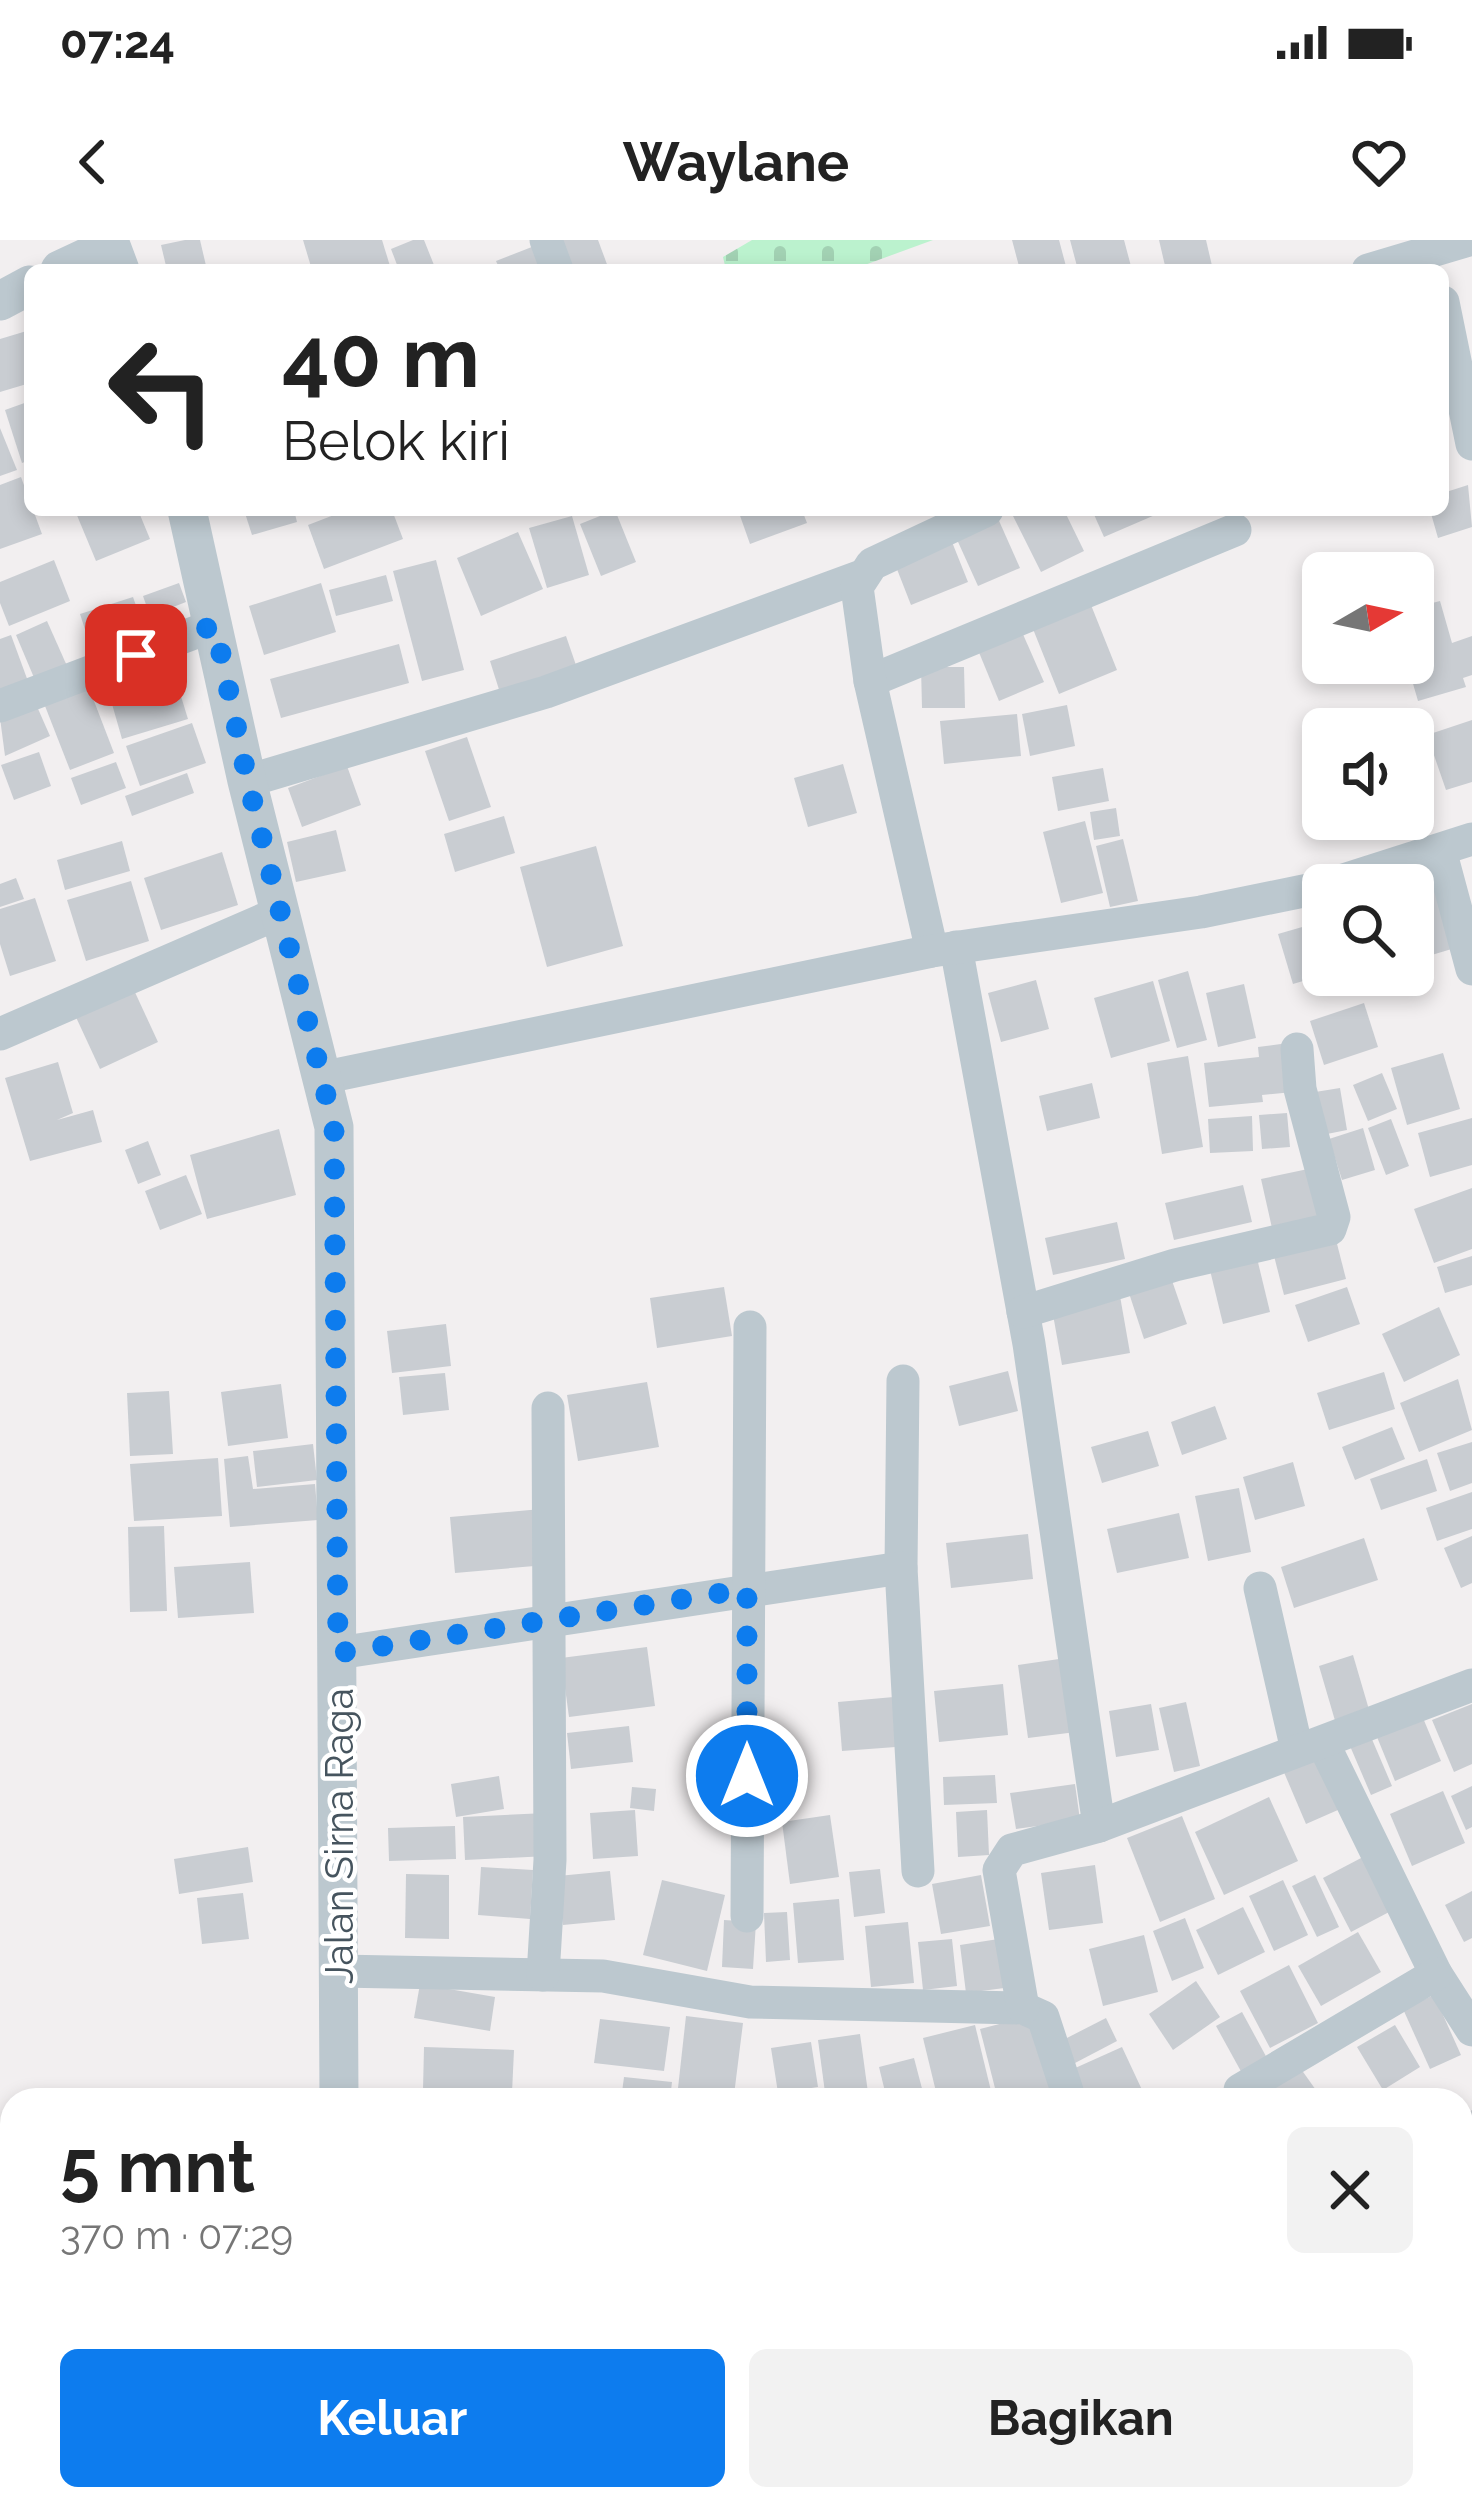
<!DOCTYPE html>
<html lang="id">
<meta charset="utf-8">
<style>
:root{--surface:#fff;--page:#f2f2f2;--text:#222;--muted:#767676;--accent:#0d7cee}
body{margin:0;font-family:Raleway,sans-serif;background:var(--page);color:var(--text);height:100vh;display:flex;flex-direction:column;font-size:45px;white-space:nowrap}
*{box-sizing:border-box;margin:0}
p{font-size:39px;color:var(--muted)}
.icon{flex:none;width:66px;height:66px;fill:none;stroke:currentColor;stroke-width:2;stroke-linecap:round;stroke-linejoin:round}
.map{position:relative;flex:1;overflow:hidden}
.sheet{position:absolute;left:0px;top:1848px;width:1473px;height:423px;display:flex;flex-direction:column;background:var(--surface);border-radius:36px 36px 0 0;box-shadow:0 6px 18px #0003}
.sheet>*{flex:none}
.hud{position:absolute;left:24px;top:24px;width:1425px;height:252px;border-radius:18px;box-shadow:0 6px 18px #0003;background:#fff;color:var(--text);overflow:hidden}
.needle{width:78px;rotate:81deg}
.tools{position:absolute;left:1302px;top:312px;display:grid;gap:24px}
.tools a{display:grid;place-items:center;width:132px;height:132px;border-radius:18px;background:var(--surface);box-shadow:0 6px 18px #0003;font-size:60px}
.pin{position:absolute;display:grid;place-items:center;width:102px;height:102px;color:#fff;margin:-51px;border-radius:24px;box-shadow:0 6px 18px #0006}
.me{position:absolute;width:132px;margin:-66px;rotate:0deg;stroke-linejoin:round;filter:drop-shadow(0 0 9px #0008)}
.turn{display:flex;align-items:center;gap:42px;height:252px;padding:0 60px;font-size:54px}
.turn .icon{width:156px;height:156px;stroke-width:2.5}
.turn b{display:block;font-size:84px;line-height:102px}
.round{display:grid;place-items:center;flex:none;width:126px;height:126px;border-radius:18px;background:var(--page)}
.summary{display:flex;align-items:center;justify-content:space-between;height:204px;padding:0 60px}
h1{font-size:72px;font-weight:700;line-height:90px}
.primary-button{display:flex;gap:24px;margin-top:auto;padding:24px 60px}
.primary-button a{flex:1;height:138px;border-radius:18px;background:var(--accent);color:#fff;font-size:48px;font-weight:700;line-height:138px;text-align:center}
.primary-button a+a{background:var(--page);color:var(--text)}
.status{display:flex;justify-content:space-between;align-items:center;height:84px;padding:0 60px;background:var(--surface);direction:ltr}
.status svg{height:33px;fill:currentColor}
header{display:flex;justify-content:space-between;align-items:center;height:156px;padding:0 60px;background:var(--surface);font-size:54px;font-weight:700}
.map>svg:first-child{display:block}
</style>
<div class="status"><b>07:24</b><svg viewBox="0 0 49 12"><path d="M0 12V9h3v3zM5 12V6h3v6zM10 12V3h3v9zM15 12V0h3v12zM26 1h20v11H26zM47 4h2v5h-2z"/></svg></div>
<header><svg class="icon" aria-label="back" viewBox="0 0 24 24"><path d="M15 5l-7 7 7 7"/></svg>Waylane<svg class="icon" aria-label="heart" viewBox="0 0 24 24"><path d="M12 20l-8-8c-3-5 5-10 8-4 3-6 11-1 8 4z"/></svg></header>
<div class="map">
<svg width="1472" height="2269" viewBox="0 0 1472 2269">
<defs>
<pattern id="cemetery-stones" width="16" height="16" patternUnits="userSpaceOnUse" patternTransform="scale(3)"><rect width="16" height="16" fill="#bbf2ce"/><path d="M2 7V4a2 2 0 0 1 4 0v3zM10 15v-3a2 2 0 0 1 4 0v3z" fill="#a2d1b3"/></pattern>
</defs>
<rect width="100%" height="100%" fill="#f2eff0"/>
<polygon fill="url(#cemetery-stones)" points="752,0 933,0 851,30 726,30 723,17"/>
<g fill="#c9cdd2">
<polygon points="185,0 200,0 207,30 167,30 161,5"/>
<polygon points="303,0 382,0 390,26 312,30"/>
<polygon points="413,0 424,0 436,30 399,30 391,9"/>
<polygon points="553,0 598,0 608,27 565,30"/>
<polygon points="1012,0 1059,0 1067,30 1020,30"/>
<polygon points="1070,0 1124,0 1132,30 1078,30"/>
<polygon points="1159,0 1206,0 1213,30 1166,30"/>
<polygon points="542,3 554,30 500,30 496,21"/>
<polygon points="30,90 30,143 0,152 0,99"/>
<polygon points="30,161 30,220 22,223 5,170"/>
<polygon points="0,188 17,230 0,236"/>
<polygon points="21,237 42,294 0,309 0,245"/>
<polygon points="1468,245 1472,287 1438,298 1430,270 1443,270 1443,253"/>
<polygon points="83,270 138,270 150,299 96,321 76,273"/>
<polygon points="244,270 294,270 297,282 252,295"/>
<polygon points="347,270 392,270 403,299 324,329 308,285"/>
<polygon points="615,270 636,322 601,336 580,284"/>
<polygon points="738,270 802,270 807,283 750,304"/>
<polygon points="1064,270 1084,311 1041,332 1011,272"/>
<polygon points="1092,270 1153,270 1155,275 1104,297"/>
<polygon points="996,274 1020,328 978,346 954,293"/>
<polygon points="572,276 589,335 547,348 529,288"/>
<polygon points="518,292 543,349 481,376 457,318"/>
<polygon points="950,297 968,342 911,365 893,319"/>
<polygon points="1419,315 1429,350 1413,355 1413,333 1385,333 1383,326"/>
<polygon points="54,320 70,361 9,386 0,363 0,342"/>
<polygon points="436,320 464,430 422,441 393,331"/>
<polygon points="386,335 393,361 336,376 329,350"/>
<polygon points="179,343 186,362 150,376 143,356"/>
<polygon points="321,343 336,392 264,415 249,366"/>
<polygon points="133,357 145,391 91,408 80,374"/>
<polygon points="1440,361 1452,403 1472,396 1472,435 1463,438 1466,447 1418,461 1407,423 1413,423 1413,368"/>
<polygon points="1091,365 1117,430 1059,454 1033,389"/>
<polygon points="47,381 67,426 35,440 16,395"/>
<polygon points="1022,392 1044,442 999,461 978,410"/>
<polygon points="11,395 29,444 0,454 0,399"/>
<polygon points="566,396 578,431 501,456 490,421"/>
<polygon points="399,404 409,443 281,478 270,439"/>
<polygon points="170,408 176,431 110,451 103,428"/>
<polygon points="921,427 964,427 965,468 922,468"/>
<polygon points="175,437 188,479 122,499 110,457"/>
<polygon points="89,448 114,513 70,530 45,466"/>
<polygon points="35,462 50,496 5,516 0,478"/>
<polygon points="1067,465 1075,506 1030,516 1022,474"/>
<polygon points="1017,474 1021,516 944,524 940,481"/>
<polygon points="1472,480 1472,542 1446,550 1427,495"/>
<polygon points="192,483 206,523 140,546 126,506"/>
<polygon points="467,497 491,567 449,581 425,511"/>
<polygon points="39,512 51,546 14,560 1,525"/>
<polygon points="116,522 126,548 81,565 71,538"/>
<polygon points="843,524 857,573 808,587 794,538"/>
<polygon points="347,526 361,565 302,587 288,548"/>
<polygon points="1103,528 1109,561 1058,571 1052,537"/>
<polygon points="187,533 194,553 132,576 125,556"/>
<polygon points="1116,568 1120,596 1094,600 1090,572"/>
<polygon points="504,576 515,613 455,632 444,594"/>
<polygon points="1085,581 1103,653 1061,663 1043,592"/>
<polygon points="336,590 346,631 296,642 287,602"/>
<polygon points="1123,599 1138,661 1110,667 1096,606"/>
<polygon points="122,601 130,631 65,650 57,620"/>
<polygon points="596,606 623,706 547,727 520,627"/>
<polygon points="222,612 238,665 161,690 144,638"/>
<polygon points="1433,636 1455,708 1415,720 1413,642"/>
<polygon points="16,638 24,659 0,667 0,644"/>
<polygon points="131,641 149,701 86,721 67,660"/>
<polygon points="35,658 56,721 10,736 0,704 0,669"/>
<polygon points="1323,681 1323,735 1293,744 1278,694"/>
<polygon points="1188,731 1207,800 1177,808 1158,740"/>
<polygon points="1036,740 1049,789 1001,802 988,753"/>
<polygon points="1153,741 1170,801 1111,818 1094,758"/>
<polygon points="1244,744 1256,798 1218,807 1206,753"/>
<polygon points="133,748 158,802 100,829 75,775"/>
<polygon points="1364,763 1378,807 1324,825 1310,781"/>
<polygon points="1288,803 1293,852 1262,855 1263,862 1209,867 1204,823 1259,817 1258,807"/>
<polygon points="1443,813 1460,869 1407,885 1391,828"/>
<polygon points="1188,816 1203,907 1162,914 1147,823"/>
<polygon points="58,822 73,873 57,880 93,870 102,902 30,921 5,838"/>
<polygon points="1382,833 1397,869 1368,881 1353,845"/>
<polygon points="1092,843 1100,878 1047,891 1039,856"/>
<polygon points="1340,848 1347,890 1317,896 1309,853"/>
<polygon points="1287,873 1290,907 1262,909 1259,875"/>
<polygon points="1252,876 1253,911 1210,913 1208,879"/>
<polygon points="1472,878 1472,925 1430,937 1418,893"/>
<polygon points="1391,879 1409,926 1386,935 1368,888"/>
<polygon points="1363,888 1375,930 1342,940 1329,899"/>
<polygon points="279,889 296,955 207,979 190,915"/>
<polygon points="148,901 161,935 138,944 125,910"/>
<polygon points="1308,929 1321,987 1274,997 1261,939"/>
<polygon points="186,935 202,974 160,990 145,951"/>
<polygon points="1243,945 1252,982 1174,1000 1165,963"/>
<polygon points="1472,948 1472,1009 1434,1023 1414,969"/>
<polygon points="1117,982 1125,1019 1053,1035 1045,998"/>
<polygon points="1335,996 1346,1039 1284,1055 1273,1012"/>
<polygon points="1256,1014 1270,1072 1223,1084 1209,1026"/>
<polygon points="1472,1016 1472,1045 1445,1053 1437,1027"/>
<polygon points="1169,1032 1187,1084 1144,1099 1127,1047"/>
<polygon points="724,1047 732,1096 657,1108 650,1058"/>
<polygon points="1347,1047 1360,1084 1308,1102 1295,1065"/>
<polygon points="1120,1056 1130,1113 1062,1125 1052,1069"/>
<polygon points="1439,1067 1460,1115 1404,1142 1382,1094"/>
<polygon points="446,1084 451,1126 392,1133 387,1091"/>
<polygon points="1008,1131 1018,1171 959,1186 949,1146"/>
<polygon points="1384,1132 1395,1169 1329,1190 1317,1153"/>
<polygon points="445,1133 449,1170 403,1175 399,1137"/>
<polygon points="1458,1139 1472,1190 1419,1212 1400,1163"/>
<polygon points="647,1142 659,1207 578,1221 567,1155"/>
<polygon points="281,1144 288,1198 228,1206 221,1152"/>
<polygon points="169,1151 173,1214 130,1216 127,1153"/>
<polygon points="1215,1166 1227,1199 1182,1215 1171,1182"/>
<polygon points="1392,1187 1405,1219 1355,1240 1342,1207"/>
<polygon points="1148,1191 1159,1226 1102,1243 1091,1207"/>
<polygon points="1472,1202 1472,1243 1450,1251 1437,1213"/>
<polygon points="313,1204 317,1240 257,1247 253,1211"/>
<polygon points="248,1216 253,1249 315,1244 318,1280 230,1287 224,1219"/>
<polygon points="218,1218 222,1276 134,1281 130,1224"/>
<polygon points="1427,1219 1437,1251 1381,1270 1370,1239"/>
<polygon points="1293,1222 1305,1266 1255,1280 1243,1237"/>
<polygon points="1239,1248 1251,1312 1208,1321 1195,1256"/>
<polygon points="1472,1252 1472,1289 1437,1301 1426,1268"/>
<polygon points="541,1269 546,1325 455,1333 450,1277"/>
<polygon points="1179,1273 1189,1318 1117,1333 1107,1289"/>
<polygon points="164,1286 167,1371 130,1372 128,1287"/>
<polygon points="1028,1294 1033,1339 951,1348 946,1303"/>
<polygon points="1472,1296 1472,1343 1461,1348 1444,1308"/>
<polygon points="1364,1298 1378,1340 1294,1368 1281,1327"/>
<polygon points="250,1322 254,1373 178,1378 174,1327"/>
<polygon points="647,1407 655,1466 569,1477 561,1418"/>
<polygon points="1353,1415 1370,1473 1336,1484 1319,1426"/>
<polygon points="1066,1418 1076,1492 1028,1498 1018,1425"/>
<polygon points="1003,1444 1008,1495 939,1502 934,1451"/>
<polygon points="905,1456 909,1506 842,1511 838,1462"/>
<polygon points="1186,1462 1200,1526 1174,1532 1159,1468"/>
<polygon points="1151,1464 1159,1510 1116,1517 1109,1471"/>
<polygon points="1472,1464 1472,1524 1454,1532 1432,1480"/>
<polygon points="1423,1478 1441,1521 1395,1541 1377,1497"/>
<polygon points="629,1486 633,1522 571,1529 567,1493"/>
<polygon points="1371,1497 1392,1546 1371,1555 1350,1506"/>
<polygon points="1324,1512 1347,1566 1306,1584 1283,1530"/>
<polygon points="995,1535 997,1563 944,1565 943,1537"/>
<polygon points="499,1536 504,1569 456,1577 451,1544"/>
<polygon points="1075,1544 1080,1580 1016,1589 1010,1553"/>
<polygon points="1472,1546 1472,1587 1466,1590 1451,1556"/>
<polygon points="632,1547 656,1549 654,1571 630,1568"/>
<polygon points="1443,1551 1465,1603 1412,1626 1390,1574"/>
<polygon points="1269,1557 1298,1621 1224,1655 1195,1592"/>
<polygon points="635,1570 638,1616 593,1619 590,1573"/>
<polygon points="987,1570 989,1615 958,1617 956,1572"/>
<polygon points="546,1573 548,1616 465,1620 463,1577"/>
<polygon points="830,1575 839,1637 790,1644 782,1582"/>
<polygon points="1182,1576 1215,1659 1160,1682 1127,1598"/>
<polygon points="455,1586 456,1619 389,1621 388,1588"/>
<polygon points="248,1607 253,1642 179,1654 174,1619"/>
<polygon points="1363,1617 1391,1671 1351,1692 1323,1638"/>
<polygon points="1095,1625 1103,1683 1049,1690 1041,1633"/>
<polygon points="481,1627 533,1630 530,1679 478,1675"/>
<polygon points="880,1629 885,1673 854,1677 849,1632"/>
<polygon points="610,1631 615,1680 563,1685 558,1636"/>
<polygon points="406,1634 449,1635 449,1699 405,1698"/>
<polygon points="981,1635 990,1686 941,1694 932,1644"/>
<polygon points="1315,1635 1339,1687 1317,1697 1292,1646"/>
<polygon points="662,1640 725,1655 707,1731 643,1715"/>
<polygon points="1283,1640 1308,1695 1274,1711 1249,1656"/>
<polygon points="1472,1651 1472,1698 1464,1702 1445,1665"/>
<polygon points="243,1653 249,1699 202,1704 197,1658"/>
<polygon points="839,1659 844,1720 798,1723 793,1663"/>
<polygon points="1243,1667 1265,1712 1218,1735 1196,1690"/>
<polygon points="787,1672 790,1720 766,1722 764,1673"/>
<polygon points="1185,1678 1204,1728 1172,1741 1153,1691"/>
<polygon points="724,1680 756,1682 753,1729 722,1727"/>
<polygon points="908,1682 914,1743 871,1747 865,1686"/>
<polygon points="1358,1692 1381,1732 1321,1766 1298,1726"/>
<polygon points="1144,1695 1158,1752 1103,1766 1089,1709"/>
<polygon points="1005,1698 1012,1747 966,1753 960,1705"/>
<polygon points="952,1699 957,1746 923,1750 918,1702"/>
<polygon points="1289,1725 1318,1783 1270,1808 1240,1751"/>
<polygon points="1196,1741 1220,1777 1173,1810 1149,1774"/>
<polygon points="420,1744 495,1757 490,1791 414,1778"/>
<polygon points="1434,1755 1461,1815 1430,1829 1403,1769"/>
<polygon points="1242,1772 1268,1820 1243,1835 1216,1786"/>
<polygon points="1035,1775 1055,1855 998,1860 980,1789"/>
<polygon points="686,1776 743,1783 734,1855 678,1848"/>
<polygon points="1106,1778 1117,1801 1075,1823 1063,1800"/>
<polygon points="600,1779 670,1787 664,1831 594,1823"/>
<polygon points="975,1785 993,1859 938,1860 923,1798"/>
<polygon points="1395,1785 1420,1827 1383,1850 1357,1807"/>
<polygon points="860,1794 869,1860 826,1860 818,1800"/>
<polygon points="811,1802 818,1847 778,1853 771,1808"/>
<polygon points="424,1807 514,1810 512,1853 423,1850"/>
<polygon points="1122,1807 1143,1852 1125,1860 1087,1860 1073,1829"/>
<polygon points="914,1818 925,1860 887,1860 879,1827"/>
<polygon points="1301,1829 1323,1860 1258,1860"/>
<polygon points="624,1837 672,1842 670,1860 621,1860"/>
<polygon points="1472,1870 1472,1933 1461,1915 1461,1877"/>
<polygon points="431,2259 491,2259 491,2269 432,2269"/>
<polygon points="502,2259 639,2259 640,2269 503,2269"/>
<polygon points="664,2259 716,2259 717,2269 665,2269"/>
<polygon points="722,2259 774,2259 774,2269 723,2269"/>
<polygon points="864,2259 911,2259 918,2269 871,2269"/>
<polygon points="1022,2259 1079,2259 1087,2269 1030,2269"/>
<polygon points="1247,2259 1253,2269 1198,2269 1193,2261"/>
<polygon points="1312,2259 1376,2259 1380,2267 1318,2269"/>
</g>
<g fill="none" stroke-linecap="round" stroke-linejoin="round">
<g stroke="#bcc8cf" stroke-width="33">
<polyline points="546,0 557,30"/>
<polyline points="1368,30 1469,0"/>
<polyline points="1443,62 1472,204"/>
<polyline points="870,441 1235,290"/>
<polyline points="0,466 215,385"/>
<polyline points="247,541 546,452 859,337"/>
<polyline points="1440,610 1472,729"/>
<polyline points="1328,645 1472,599"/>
<polyline points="956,707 1029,1104 1099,1586"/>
<polyline points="932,711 870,441 857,347 872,324 987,270"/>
<polyline points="0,794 279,673"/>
<polyline points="326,837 932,711 1201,672 1323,647"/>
<polyline points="1023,1072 1175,1025 1330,989 1334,977 1300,849 1297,809"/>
<polyline points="901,1328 903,1141"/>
<polyline points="1260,1348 1297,1510"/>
<polyline points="338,1413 901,1328 918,1631"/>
<polyline points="1323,1503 1436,1734 1472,1790"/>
<polyline points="747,1676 750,1087"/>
<polyline points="339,1731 603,1736 750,1762 1023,1768 1043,1777 1070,1860"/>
<polyline points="543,1735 550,1620 548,1168"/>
<polyline points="1023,1768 999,1630 1012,1610 1099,1586 1472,1445"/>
<polyline points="1240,1850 1436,1734"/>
<polyline points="1461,1996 1472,1988"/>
<polyline points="1258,2259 1264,2269"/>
<polyline points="1166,2269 1177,2259"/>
</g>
<g stroke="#bcc8cf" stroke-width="39">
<polyline points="60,30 111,6 120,30"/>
<polyline points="0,61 30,45"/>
<polyline points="187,270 247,541 334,887 339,1860"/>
<polyline points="347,2259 347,2269"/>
</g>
</g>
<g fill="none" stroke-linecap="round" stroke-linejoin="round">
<polyline stroke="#0d7cee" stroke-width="21" stroke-dasharray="0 37.8" points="136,415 215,385 248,542 334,887 338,1413 747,1349 747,1536"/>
</g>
<g text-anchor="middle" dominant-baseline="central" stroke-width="9" stroke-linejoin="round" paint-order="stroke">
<g font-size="39" fill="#46545e" stroke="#fff">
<text transform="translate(339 1596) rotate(-90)">Jalan Sirna Raga</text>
</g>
</g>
</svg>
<div class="tools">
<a><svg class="needle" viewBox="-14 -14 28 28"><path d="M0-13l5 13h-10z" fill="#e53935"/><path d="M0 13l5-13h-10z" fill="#767676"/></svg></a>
<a><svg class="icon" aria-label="sound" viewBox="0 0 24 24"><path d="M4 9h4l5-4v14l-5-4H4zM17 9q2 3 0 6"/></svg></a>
<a><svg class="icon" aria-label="search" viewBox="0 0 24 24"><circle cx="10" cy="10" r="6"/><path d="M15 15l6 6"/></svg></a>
</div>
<div class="pin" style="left:136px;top:415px;background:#d93025"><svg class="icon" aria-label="arrive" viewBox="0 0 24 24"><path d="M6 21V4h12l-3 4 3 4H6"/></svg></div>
<svg class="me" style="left:747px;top:1536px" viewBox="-20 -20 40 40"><circle r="17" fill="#0d7cee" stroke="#fff" stroke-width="3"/><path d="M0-11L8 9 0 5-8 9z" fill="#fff"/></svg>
<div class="hud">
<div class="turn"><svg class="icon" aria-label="left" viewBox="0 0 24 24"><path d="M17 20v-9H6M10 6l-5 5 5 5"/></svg><div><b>40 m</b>Belok kiri</div></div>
</div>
<section class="sheet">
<div class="summary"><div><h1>5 mnt</h1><p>370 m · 07:29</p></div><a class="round"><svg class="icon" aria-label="close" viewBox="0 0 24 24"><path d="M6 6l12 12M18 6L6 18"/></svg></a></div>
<div class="primary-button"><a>Keluar</a><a>Bagikan</a></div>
</section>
</div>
